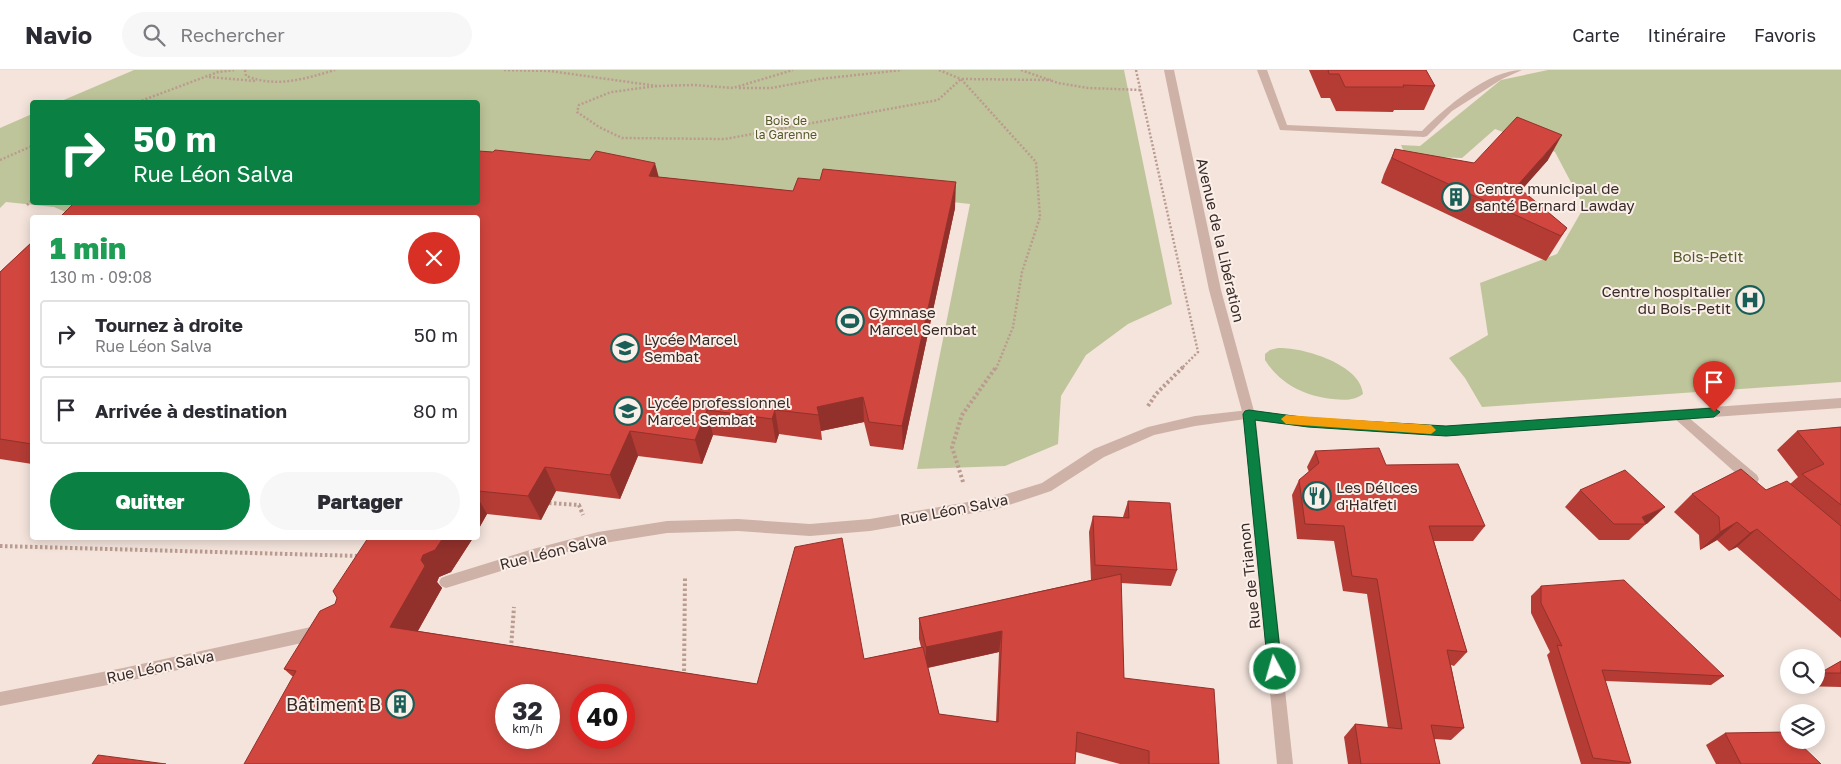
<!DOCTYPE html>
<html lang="fr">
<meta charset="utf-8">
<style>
:root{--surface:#fff;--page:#f7f7f7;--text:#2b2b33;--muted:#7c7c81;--line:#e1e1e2;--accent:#0b8043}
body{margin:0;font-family:"Golos Text",sans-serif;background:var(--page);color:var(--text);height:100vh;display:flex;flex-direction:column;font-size:19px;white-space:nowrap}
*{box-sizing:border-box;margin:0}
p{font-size:16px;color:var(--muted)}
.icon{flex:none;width:28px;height:28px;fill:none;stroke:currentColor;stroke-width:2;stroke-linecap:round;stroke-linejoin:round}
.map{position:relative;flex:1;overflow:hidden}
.side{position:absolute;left:30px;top:145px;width:450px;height:325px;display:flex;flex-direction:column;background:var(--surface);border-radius:5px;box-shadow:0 2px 12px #0003}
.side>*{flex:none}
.guide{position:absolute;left:30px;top:30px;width:450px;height:105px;border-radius:5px;box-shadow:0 2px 12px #0003;background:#0b8043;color:#fff;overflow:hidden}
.buttons{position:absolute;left:1780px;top:579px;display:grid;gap:10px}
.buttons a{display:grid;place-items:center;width:45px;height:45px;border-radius:50%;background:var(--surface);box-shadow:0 2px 12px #0003;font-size:25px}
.speed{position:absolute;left:495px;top:614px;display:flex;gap:10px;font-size:25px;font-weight:700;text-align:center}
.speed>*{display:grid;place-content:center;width:65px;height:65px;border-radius:50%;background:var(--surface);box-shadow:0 2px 12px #0003;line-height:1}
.speed small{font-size:12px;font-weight:400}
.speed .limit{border:8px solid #d22;background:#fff;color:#111}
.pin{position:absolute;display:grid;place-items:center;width:42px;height:42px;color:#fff;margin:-51px -21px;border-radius:50% 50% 50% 0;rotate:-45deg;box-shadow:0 0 5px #0007}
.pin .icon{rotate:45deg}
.me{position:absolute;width:55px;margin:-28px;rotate:354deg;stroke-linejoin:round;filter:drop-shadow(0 0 4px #0008)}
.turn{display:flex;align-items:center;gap:18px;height:105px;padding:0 20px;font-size:22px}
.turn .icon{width:65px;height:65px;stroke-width:2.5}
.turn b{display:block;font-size:35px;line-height:42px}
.round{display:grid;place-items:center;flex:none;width:52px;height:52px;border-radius:26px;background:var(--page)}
.head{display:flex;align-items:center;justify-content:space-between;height:85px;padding:0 20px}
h1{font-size:30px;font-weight:800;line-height:38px;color:#1e9e55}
.primary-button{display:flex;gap:10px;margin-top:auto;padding:10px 20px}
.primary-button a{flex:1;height:58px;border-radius:30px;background:var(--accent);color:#fff;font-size:20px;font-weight:800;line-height:58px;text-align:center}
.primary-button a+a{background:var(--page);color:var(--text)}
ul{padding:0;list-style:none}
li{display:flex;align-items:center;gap:15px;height:68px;margin:0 10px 8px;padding:0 10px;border:2px solid var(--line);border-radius:5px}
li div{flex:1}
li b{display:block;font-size:19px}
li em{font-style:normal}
header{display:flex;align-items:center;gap:30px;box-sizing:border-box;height:70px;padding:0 25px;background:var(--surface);border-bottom:1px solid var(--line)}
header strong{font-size:24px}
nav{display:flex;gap:28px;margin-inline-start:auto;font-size:18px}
.search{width:350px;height:45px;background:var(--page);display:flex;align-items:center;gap:12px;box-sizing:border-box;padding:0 18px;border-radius:28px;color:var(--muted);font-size:19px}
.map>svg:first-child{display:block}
</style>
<header>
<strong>Navio</strong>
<div class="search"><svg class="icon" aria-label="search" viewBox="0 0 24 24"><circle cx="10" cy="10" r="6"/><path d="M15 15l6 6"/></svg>Rechercher</div>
<nav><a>Carte</a><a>Itinéraire</a><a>Favoris</a></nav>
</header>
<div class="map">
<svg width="1841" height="694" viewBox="0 0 1841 694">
<rect width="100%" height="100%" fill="#f4e4dc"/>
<g fill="#bfc59a">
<polygon points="134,0 1124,0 1172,234 1128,254 1086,285 1061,326 1058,374 1005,396 917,399 970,134 826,118 808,170 478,132 478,32 59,32"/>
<polygon points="1548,0 1841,0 1841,312 1482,337 1465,308 1449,288 1488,265 1480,213 1557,184 1584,137 1555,82 1495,59 1462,88 1406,86 1401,75 1420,76 1501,10"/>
<polygon points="32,44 32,132 122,133 68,143 54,137 6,132 0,138 0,58"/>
<path d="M1278,278C1302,277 1361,294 1363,324C1354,331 1344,330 1333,329C1305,326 1281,315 1265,290V284L1270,280Z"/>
</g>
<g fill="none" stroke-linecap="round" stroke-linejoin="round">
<g stroke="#ba9b90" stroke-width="2.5" stroke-dasharray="2 2" stroke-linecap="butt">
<path d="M245,0L246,6C277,18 304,9 335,0"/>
<polyline points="504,0 550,1 657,16 694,15 733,18 793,0"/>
<polyline points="939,0 961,9 1036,92 1040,147 1022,202 1013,257 996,299"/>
<polyline points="1021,0 1058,13 1088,18 1141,20"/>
<polyline points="1136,0 1198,282 1181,299"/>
<polyline points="209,7 255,11"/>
<polyline points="657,16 611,22 579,35 577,42 599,57 622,68 725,69 938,30 961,9 1051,10"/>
<polyline points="739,18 771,18 820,9 902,0"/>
<polyline points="138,32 218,2 234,0"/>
<polyline points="0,90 32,76"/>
<polyline points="27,135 32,130"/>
</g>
<g stroke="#ba9b90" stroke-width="4" stroke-dasharray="2.5 2.5" stroke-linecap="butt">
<polyline points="1148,336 1156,324 1183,297"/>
<polyline points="963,412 952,377 962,345 996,297"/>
<polyline points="549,433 579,435 583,445"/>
<polyline points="0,476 360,486"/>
<polyline points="511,578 514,537"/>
<polyline points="684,606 685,508"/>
</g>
<path fill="#ceb1a7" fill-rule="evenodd" d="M1257,0H1267L1287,55L1422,61C1445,38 1488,0 1522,0L1502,9L1452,41L1427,66L1424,67L1280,60Z"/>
<g fill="#ceb1a7" fill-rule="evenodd">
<polygon points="1249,340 1253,342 1255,345 1253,348 1195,356 1154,365 1104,387 1051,421 997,439 870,461 810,466 738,461 667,463 598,474 533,491 446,518 441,516 439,512 441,508 446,506 533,479 598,462 667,451 738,449 810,454 870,449 997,427 1042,413 1094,379 1148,357 1195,346"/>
<polygon points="1678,340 1682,342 1757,405 1759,409 1757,413 1752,414 1747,413 1674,348 1672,345 1674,342"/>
<polygon points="320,555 325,557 327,562 325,567 320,569 123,612 0,636 0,622 123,598"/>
</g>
<polygon fill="#ceb1a7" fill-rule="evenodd" points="1164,0 1174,0 1221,220 1254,341 1308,347 1446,356 1841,328 1841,338 1446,366 1308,357 1256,351 1293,694 1277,694 1243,345 1209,220"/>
</g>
<g fill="#b43c35" fill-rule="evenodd">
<polygon points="1309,0 1426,0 1435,16 1424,40 1394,40 1393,42 1336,41 1330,28 1321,28"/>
<polygon points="1395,79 1474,93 1548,90 1521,120 1567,158 1546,191 1381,113 1384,104"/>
<polygon points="659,107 955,138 903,380 870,376 864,352 821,361 822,370 779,364 776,373 713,365 702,394 638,386 620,429 556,421 541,450 487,444 478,460 478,148"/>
<polygon points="32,172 32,394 0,389 0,202"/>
<polygon points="1841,357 1841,568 1737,477 1729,481 1717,470 1700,480 1699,465 1674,442 1692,424 1766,420 1790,414 1798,407 1777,380 1797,361"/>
<polygon points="1315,381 1386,395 1485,456 1473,471 1434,471 1467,582 1454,596 1451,595 1464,658 1451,670 1434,669 1440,694 1348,694 1344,667 1355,654 1388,658 1367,524 1343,521 1334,471 1297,469 1292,425 1299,410 1309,402 1307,397"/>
<polygon points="1580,420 1648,453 1646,454 1629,470 1599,470 1565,437"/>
<path d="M1128,431L1177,500L1171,516L1121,513L1124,608L1219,694H1120L1076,682L292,606L284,599L335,534L368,468H473L451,502L439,507L437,512L442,518L418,561L757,614L864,589L921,577L919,569V548L1091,510L1089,462L1093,446L1123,447ZM999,582L996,652L939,644L928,598Z"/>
<polygon points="1541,516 1724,606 1711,615 1605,611 1631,693 1629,694 1581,694 1547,585 1550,582 1531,543 1531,526"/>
<polygon points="1841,591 1841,617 1799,616 1801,615 1816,615 1816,606"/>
<polygon points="1725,663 1821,694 1716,694 1706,675"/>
</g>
<g fill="#92312b">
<polygon points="1562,65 1548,90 1503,141 1517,116"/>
<polygon points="655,93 662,119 649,106"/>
<polygon points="956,112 955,138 903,380 902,356"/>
<polygon points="863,327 864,352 821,361 817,337"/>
<polygon points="707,340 713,365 702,394 695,370"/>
<polygon points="775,340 779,364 776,373 772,349"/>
<polygon points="630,361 638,386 620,429 610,405"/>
<polygon points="545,397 556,421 541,450 528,426"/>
<polygon points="478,428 487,444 478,460"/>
<polygon points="1665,437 1648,453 1646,454 1642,447"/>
<polygon points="1737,452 1717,470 1700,480 1720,462"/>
<polygon points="1757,459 1737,477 1729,481 1750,463"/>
<polygon points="443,468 473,468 451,502 439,507 437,512 442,518 408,578 390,557 423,485"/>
<polygon points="1002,561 999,582 926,598 926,577"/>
</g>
<g fill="#d1463e" stroke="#92312b" fill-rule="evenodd">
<polygon points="1328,0 1426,0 1435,16 1403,15 1404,17 1345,17 1339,4 1329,4"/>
<polygon points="1517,47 1562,65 1517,116 1567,158 1561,166 1392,88 1395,79 1474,93"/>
<polygon points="495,80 590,90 596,81 655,93 649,106 793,121 798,108 820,110 823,99 956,112 902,356 869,352 863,327 817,337 819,345 775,340 772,349 707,340 695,370 630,361 610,405 545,397 528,426 478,421 478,148 59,148 75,132 478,132 478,81 493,82"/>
<polygon points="32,172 32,374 0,369 0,202"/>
<polygon points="1841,357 1841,435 1802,404 1824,394 1797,361"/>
<polygon points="1379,378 1386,395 1458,394 1485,456 1429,456 1467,582 1447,580 1464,658 1431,655 1440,694 1361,694 1355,654 1402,659 1377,509 1352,506 1344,456 1305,454 1299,410 1319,393 1315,381"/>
<polygon points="1741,399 1766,420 1787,411 1841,456 1841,531 1757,459 1750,463 1737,452 1720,462 1719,447 1692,424"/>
<polygon points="1625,400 1665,437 1642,447 1646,454 1614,454 1580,420"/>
<polygon points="1128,431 1170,433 1177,500 1095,495 1093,446 1129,448"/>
<path d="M368,468H443L435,480L423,485L421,490L425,496L390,557L757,614L795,477L842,468L864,589L923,577L939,644L998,652L1002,561L926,577L919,548L1121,504L1124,608L1214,619L1219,694H1149V681L1077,662L1075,694H244L296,601L284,599L320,541L335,534L337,528L333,521ZM506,625H549V668H506ZM581,625H624V668H581Z"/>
<polygon points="1624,510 1724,606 1602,600 1631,693 1593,688 1557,575 1562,576 1541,533 1541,516"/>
<polygon points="1841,591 1841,603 1820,603"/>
<polygon points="1787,662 1789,663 1789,670 1796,670 1821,694 1741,694 1725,663"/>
<polygon points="98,685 166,694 92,694"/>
</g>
<polygon fill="#0b8043" stroke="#07532c" points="1714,338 1720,342 1714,347 1446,366 1308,357 1255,350 1282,599 1280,603 1275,605 1270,603 1268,599 1243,344 1245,341 1249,340 1308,348 1446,356"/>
<polygon fill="#f59e0b" points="1286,345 1431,355 1436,360 1431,364 1286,354 1281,349"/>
<defs>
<symbol id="building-ring" viewBox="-11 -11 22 22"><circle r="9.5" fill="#fbf0e9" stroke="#195f57" stroke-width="1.5"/><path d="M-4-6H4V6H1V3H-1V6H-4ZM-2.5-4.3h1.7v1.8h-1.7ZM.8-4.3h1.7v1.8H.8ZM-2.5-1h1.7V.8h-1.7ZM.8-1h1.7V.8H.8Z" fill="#195f57"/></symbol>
<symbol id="hospital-ring" viewBox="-11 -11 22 22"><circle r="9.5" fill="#fbf0e9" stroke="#195f57" stroke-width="1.5"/><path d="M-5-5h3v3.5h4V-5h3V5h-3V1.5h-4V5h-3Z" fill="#195f57"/></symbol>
<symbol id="stadium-ring" viewBox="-11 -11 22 22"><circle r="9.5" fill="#fbf0e9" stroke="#195f57" stroke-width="1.5"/><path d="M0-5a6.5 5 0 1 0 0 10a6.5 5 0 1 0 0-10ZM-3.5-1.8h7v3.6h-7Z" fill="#195f57"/></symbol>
<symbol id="school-ring" viewBox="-11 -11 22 22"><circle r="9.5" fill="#fbf0e9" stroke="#195f57" stroke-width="1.5"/><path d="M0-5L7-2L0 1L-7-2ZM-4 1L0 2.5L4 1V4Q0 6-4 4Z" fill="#195f57"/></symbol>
<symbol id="restaurant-ring" viewBox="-11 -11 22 22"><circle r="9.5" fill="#fbf0e9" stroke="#195f57" stroke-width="1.5"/><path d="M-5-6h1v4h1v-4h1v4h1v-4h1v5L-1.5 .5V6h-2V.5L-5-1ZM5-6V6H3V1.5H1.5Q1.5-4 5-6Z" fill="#195f57"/></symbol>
</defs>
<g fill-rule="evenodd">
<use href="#building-ring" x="1440" y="111" width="32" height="32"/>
<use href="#hospital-ring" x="1734" y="214" width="32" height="32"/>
<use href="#stadium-ring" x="834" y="235" width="32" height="32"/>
<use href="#school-ring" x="609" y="262" width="32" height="32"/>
<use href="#school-ring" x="612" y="325" width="32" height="32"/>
<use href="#restaurant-ring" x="1301" y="410" width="32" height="32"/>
<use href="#building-ring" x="384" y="618" width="32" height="32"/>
</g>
<g text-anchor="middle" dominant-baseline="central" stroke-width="4" stroke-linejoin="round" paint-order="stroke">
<g font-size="12" fill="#515a29" stroke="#fbf0e9">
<text x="786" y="50">Bois de<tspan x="786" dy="14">la Garenne</tspan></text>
</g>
<g font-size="15" fill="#392a28" stroke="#fbf0e9" text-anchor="start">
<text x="1475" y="118">Centre municipal de<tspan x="1475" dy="17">santé Bernard Lawday</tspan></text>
<text x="1731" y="221" text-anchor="end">Centre hospitalier<tspan x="1731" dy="17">du Bois-Petit</tspan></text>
<text x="869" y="242">Gymnase<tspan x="869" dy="17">Marcel Sembat</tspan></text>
<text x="644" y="269">Lycée Marcel<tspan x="644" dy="17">Sembat</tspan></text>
<text x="647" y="332">Lycée professionnel<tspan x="647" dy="17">Marcel Sembat</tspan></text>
<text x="1336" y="417">Les Délices<tspan x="1336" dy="17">d'Halfeti</tspan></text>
</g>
<g font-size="15" fill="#392a28" stroke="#fbf0e9">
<text transform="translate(1221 170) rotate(77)">Avenue de la Libération</text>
<text transform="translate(954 439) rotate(-11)">Rue Léon Salva</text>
<text transform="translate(553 481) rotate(-14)">Rue Léon Salva</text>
<text transform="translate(1249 506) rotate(-96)">Rue de Trianon</text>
<text transform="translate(160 596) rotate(-12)">Rue Léon Salva</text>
</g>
<g font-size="15" fill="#515a29" stroke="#fbf0e9">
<text x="1708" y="186">Bois-Petit</text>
</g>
<g font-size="18" fill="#392a28" stroke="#fbf0e9" text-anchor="end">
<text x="381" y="634">Bâtiment B</text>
</g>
</g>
</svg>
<div class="buttons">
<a><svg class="icon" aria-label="search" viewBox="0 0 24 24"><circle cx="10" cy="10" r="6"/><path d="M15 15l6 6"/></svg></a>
<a><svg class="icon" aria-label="layers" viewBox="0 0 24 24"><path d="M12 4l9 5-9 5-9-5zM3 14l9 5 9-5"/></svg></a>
</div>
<div class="speed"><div>32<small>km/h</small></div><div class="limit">40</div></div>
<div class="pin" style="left:1714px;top:342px;background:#d93025"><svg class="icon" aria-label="arrive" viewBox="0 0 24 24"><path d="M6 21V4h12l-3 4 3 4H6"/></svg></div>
<svg class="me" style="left:1275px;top:599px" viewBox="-20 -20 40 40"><circle r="17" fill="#0b8043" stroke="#fff" stroke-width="3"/><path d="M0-11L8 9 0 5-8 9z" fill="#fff"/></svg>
<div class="guide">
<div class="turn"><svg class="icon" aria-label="right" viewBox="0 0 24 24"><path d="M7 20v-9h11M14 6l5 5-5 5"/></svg><div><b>50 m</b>Rue Léon Salva</div></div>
</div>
<section class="side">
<div class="head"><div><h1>1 min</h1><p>130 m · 09:08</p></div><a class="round" style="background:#d93025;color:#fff"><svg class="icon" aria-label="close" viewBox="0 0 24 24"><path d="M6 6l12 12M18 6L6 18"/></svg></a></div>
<ul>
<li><svg class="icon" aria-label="right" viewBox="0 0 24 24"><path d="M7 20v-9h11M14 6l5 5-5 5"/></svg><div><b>Tournez à droite</b><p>Rue Léon Salva</p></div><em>50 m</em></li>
<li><svg class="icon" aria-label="arrive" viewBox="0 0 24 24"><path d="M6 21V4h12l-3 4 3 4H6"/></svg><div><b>Arrivée à destination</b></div><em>80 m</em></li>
</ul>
<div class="primary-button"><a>Quitter</a><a>Partager</a></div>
</section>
</div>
